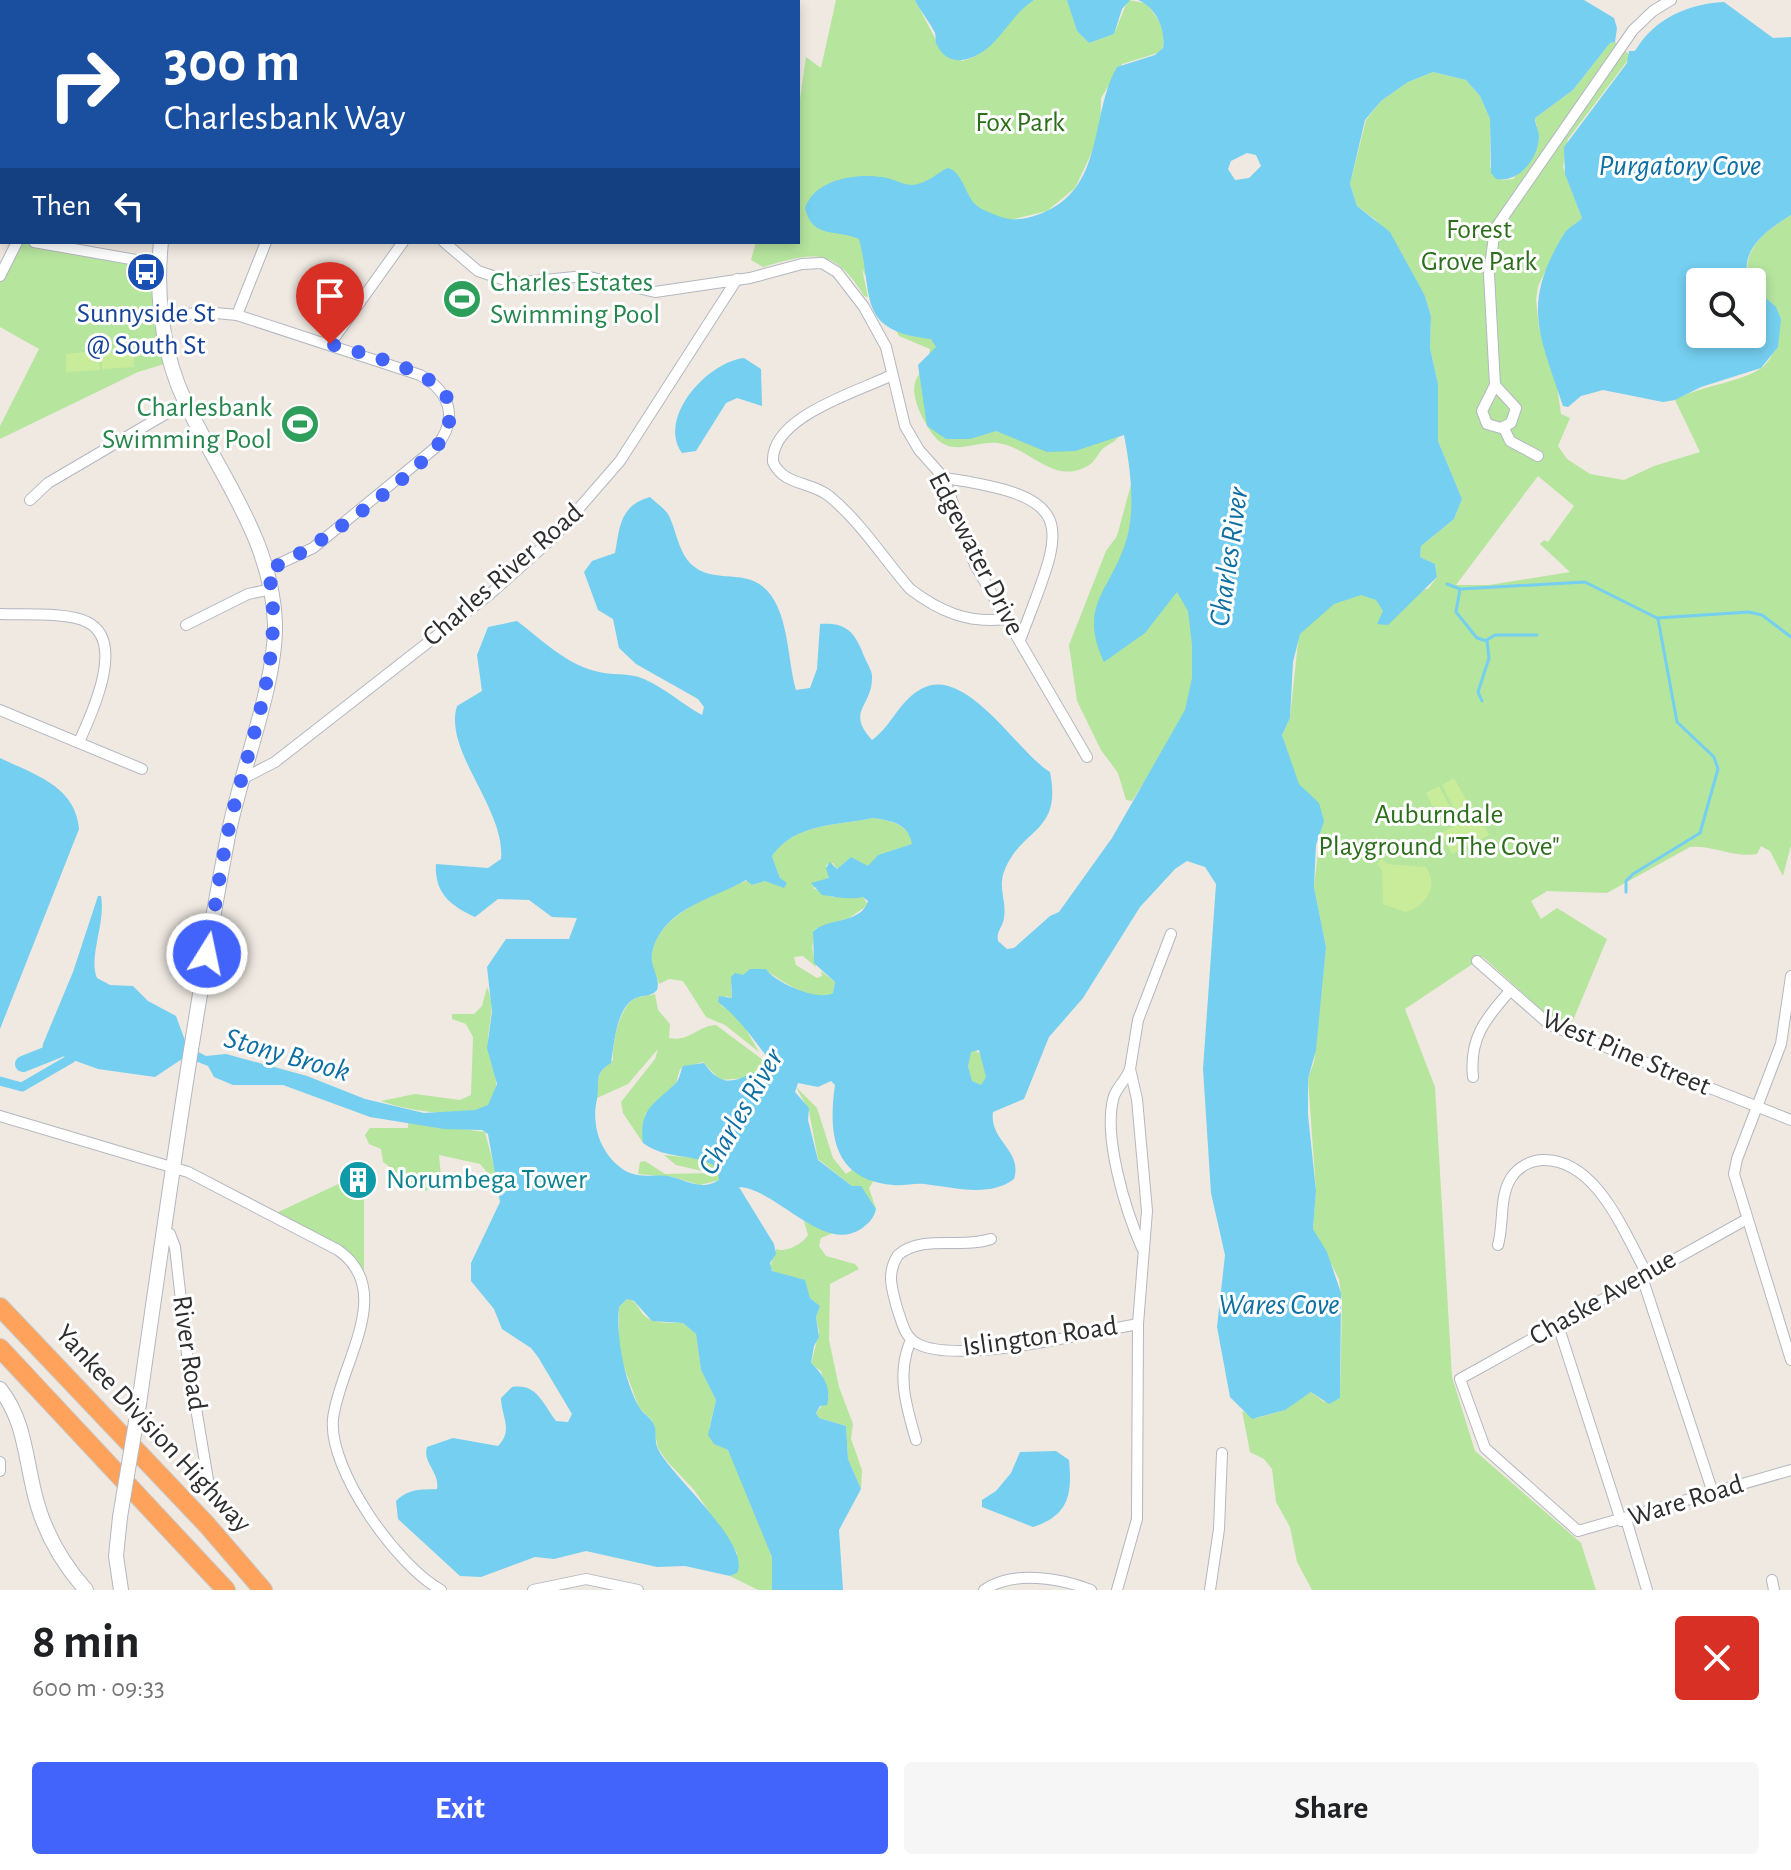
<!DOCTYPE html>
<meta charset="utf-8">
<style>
:root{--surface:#fff;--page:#f6f6f6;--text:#202124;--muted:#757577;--accent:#4264fb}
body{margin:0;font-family:"Alegreya Sans",sans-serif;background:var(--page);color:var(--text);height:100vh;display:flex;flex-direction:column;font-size:30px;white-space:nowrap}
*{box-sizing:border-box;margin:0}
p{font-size:26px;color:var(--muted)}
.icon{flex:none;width:44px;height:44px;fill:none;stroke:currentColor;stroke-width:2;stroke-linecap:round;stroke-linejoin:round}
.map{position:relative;height:1590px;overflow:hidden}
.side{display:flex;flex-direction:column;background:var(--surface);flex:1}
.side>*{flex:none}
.top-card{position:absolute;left:0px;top:0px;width:800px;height:244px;box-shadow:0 4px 12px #0003;background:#1a4fa0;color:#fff;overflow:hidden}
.controls{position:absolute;left:1686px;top:268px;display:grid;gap:16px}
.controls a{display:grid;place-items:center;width:80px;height:80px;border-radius:8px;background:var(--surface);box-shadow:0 4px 12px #0003;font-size:40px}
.pin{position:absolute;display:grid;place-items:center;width:68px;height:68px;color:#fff;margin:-82px -34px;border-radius:50% 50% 50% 0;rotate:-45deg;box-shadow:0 0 8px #0007}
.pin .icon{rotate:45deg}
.me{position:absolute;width:88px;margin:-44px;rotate:10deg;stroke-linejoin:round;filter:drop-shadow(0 0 6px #0008)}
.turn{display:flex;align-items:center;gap:28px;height:168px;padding:0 32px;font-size:36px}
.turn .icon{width:104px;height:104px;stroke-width:2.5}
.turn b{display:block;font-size:56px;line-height:68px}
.then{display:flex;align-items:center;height:76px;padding:0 32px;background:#0003;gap:16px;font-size:30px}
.round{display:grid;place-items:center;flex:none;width:84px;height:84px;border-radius:8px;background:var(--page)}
.headline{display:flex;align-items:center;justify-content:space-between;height:136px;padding:0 32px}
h1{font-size:48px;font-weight:700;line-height:60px}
.primary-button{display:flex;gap:16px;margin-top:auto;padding:16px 32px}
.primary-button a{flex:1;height:92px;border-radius:8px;background:var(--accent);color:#fff;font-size:32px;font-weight:700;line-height:92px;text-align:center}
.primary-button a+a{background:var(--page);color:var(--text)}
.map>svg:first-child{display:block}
</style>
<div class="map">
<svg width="1791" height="1590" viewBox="0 0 1791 1590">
<rect width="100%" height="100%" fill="#efe9e1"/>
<g fill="#b6e59e" fill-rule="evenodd">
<path d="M836,0H915L936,40L962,61C1000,53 1003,9 1035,0C1044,0 1058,0 1068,0L1077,31L1089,43L1114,34L1128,0L1145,3C1158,16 1169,34 1161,52L1122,64L1101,98L1100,135L1075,188L1047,211L1010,220L1119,436C1114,443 1111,443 1105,447C1098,452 1096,461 1089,465C1054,487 1030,447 998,443C973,440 950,460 931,432C922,418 907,392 918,376C923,366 930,361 930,349L899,336L862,269L868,297L864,296C834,247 814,252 763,267L751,260L756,242H798V113L806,57L821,68Z"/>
<path d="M1615,42L1631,56L1568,139L1563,167L1582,218L1564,234L1538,286L1536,300L1539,328L1556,379L1561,414L1570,418L1558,446L1567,459L1590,474L1624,480L1654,466L1700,452L1675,400C1701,385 1741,383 1763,367C1791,340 1773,297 1748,280C1742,248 1766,230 1791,215V845L1783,876L1770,851L1761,846L1757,854C1733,858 1713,845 1690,847L1607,893L1547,891L1531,901L1541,919L1557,908L1607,939L1571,1025L1548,1016L1483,957L1405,1009L1435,1087L1452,1377L1475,1451L1581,1543L1596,1590H1312L1297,1562L1290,1527L1276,1502L1272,1469L1264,1459L1250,1452L1242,1411L1257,1418L1281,1411L1311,1392L1324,1402L1340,1398L1342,1303L1339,1279L1313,1229L1316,1191L1308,1079L1314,1062L1326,947L1314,887L1320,835L1306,831L1282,735L1290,718L1301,614L1349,593L1428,589L1437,577L1435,564L1420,557L1421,546L1454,519L1462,499L1438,441V384L1430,348L1431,316L1425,296L1376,220L1357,206L1350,184L1366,120L1381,101L1408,82L1433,72L1466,80L1480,96L1490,119V167L1502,180L1513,179L1536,150L1539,137L1535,118L1573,90L1610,43ZM1538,476L1574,506L1548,542L1544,540L1540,544L1570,572L1489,585H1456Z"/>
<polygon points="17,242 159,264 171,362 138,372 0,439 0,426 39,349 0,327 0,276"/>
<polygon points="1132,481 1200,624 1188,713 1132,801 1126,800 1118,773 1101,750 1077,701 1069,645 1106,551 1117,536"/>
<path d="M873,818C892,821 908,824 913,844L878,855L870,866H863L851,857L837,869L833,863L826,865L829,878L813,888L833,897H863L868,905L849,918L815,929L812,948L816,967L803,956L794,957L796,965L817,978L822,976L821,971L835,982L833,993C812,1006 780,978 763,969H751L731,985L732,998L726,996L721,1005L740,1019L759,1052L725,1025L706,1017L683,981L669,979L659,984C657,975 652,969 652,960C651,915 717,894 748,880L752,885L765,881L776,884L780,878L772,856C796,822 838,826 873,818Z"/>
<path d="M487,987C495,1005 490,1019 488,1037C486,1062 507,1081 488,1105C463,1120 408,1111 381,1101L415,1094L460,1100L471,1095L473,1037L466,1024L452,1019V1014H474L482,1006Z"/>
<path d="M655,994L658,1010L670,1024L669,1038C690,1042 697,1026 716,1025L771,1066L746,1078L720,1080L703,1062L680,1069L676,1083L645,1114L643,1143L623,1113L621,1102L655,1059L658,1049L628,1084L597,1098C597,1079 597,1073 613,1060C612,1044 619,1006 636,998C641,996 649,996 655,994Z"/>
<path d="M973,1050L982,1054L986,1077L981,1086L972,1081C969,1070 964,1058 973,1050Z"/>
<polygon points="796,1087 817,1108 833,1158 846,1174 852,1170 874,1180 869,1188 876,1209 859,1186 852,1186 818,1159 809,1111"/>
<path d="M408,1122L485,1132L499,1186L480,1164L439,1155L441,1176L437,1185L425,1191C408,1189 397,1171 383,1162L381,1149L369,1144L365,1135L370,1128H408Z"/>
<polygon points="664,1155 705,1159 718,1168 720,1180 700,1185 673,1177 638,1174 640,1162 645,1161 665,1174 711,1173 676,1165"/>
<polygon points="364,1172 364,1283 355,1264 272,1215"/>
<path d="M804,1221L833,1233L821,1238L819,1246L826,1256L855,1264L859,1269L830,1284L829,1340L839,1387L853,1424L851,1439L862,1470L861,1489L848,1459L846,1426L819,1418L816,1413L829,1397L821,1371L811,1364L819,1332L816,1317L820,1306L810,1298L802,1279L775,1274L770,1267L776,1249C785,1253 803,1244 808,1235Z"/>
<path d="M627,1299C639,1302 637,1309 645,1316C654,1324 672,1323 683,1323L696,1334L701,1370L716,1400L709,1429L719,1446L728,1450L745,1486L772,1557V1590H758L730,1576L737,1573V1553L695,1491L666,1460L658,1448L652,1420L639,1408L619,1353V1307Z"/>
</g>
<g fill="#c9ec9a">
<polygon points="462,282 478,295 474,303 453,316 442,306"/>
<polygon points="133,350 134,367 102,369 101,352"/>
<polygon points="98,351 100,370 66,372 66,354"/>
<polygon points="289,408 314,415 318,420 305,444 295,442 281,419"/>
<polygon points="1454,778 1469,805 1456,812 1442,785"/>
<polygon points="1439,786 1453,813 1440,820 1426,793"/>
<polygon points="1478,814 1489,835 1452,854 1441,833"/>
<path d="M1382,859L1387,864L1426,867C1440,887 1425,907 1405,912L1383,904L1382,870L1377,864Z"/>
</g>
<g fill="#75cff0" fill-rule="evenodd">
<path d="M915,0H1034C1016,12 1009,26 995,41C980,58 950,72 937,45C935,42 936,37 935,33C930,22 920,11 915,0Z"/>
<polygon points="1067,0 1130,0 1122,9 1114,34 1089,43 1077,31"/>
<path d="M1138,0H1584L1614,18L1617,28L1615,42L1610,43L1573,90L1535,118C1535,125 1539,130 1539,137C1538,160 1518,183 1496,179L1491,173L1490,119L1480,96L1466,80L1433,72L1408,82L1381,101L1365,120L1350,184L1357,206L1390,232L1425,296L1431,316L1430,348L1438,384V441L1462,499L1454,519L1421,546L1420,557L1435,564L1437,577L1388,625L1377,624L1383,611L1376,600L1361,595L1334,604L1300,634L1293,662L1290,718L1282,735L1299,784L1319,803L1324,821L1316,845L1314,887L1326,947L1316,1050L1308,1079V1115L1316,1191L1313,1229L1327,1252L1341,1293L1340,1398L1329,1404L1311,1392L1285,1410L1252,1419L1230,1397L1217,1327L1225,1255L1211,1193L1203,1069L1216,884L1205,867L1187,861L1175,869L1140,907L1083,998L1049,1037L1024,1099L993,1112C989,1141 1023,1150 1014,1179C990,1198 952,1187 924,1184C914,1183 904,1186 893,1185C833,1180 828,1134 835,1085L831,1081L818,1087L798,1083L795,1092L809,1108L808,1120L818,1160L852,1186H861L876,1209C874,1218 869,1223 861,1229C823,1254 777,1189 739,1187L774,1244L776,1254L770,1263L772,1271L805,1280L810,1298L820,1306L816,1317L819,1337L814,1346L811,1363C823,1374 832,1388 827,1405L820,1406L816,1413L819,1418L846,1426L848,1459L861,1489L839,1530L843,1590H772V1557L728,1450L714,1444L708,1435L716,1400L701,1370L696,1334L683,1323L652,1321L634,1301L627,1299L619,1307C616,1336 624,1380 639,1407C643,1414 651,1417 654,1425C657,1432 654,1441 658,1449C669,1474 752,1544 737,1573L730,1576L685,1566L657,1567L586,1551L554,1559L535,1557L481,1577L460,1576L398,1519L396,1501C409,1488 421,1490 437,1489C440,1472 422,1463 427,1447L453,1438L498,1446C514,1430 501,1416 501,1398L512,1387C537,1383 543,1404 556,1421L568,1422L572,1414L538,1357L531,1348L502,1329L494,1309L471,1281V1263L500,1202L488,1134L482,1130L444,1129L370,1117L283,1085H233L214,1077L208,1066L185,1057L155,1077L98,1069L62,1056L41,1064L43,1044L73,972L98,896H101C106,923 88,957 97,978L110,985L133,986L148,1001L176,1016L187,1046L206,1056L226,1054L307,1076L365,1099L424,1113L475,1110L488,1105L497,1084L487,1048L492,1012L487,967L506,939H569L577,918L552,917L529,900L498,899L475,917C450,906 434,892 436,864L488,868L501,859C506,809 443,751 457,706L482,691L477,655L488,627L517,621C541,639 566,664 595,671C612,676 628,672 644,679C665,688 682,704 702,715L704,707L698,699L636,664L619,648L613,619L598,610L584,572L592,561L615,553C620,525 620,506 650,497C655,502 664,508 668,514C677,530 678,556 696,568C712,579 733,574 751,580C790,594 786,656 796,690L810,688L817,669L820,624C846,622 855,632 864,656C867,664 873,671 872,679C871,708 846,711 872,740C892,726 899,700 923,688C967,666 1018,753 1050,772C1062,833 1023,827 1005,869C997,888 1007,900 1004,918C1003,927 996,931 998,941L1007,949L1014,948L1050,916L1059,912L1112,838L1185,710L1192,678V645L1188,611L1177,592L1145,633L1104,662C1076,602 1114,590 1128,534C1135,503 1130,466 1124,435L1075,451L1047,452L996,431L970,439H946L927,426L918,365L936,347L931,339C855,331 874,295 859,239C836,229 812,239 805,208C815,179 855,173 882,177C893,178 902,185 913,185C927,183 935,175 947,168C962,170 965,195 976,205C982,210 991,213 998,216C1013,222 1026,219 1040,214C1106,189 1089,116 1117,67L1155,55L1163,48C1166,30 1156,7 1138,0ZM1247,153L1256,155L1261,166L1249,178L1235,180L1228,169L1231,161ZM873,818C892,821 908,823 912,844L878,855L868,866L851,857L837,869L830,862L826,868L829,878L811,883L822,895C836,897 850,900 863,897L868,901C861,925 826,917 813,932L814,963L835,982L833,993C818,1002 774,982 766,969H750L743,975L735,973L731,977L732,998L719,996L718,1002C742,1020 757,1045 775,1067C744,1069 729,1099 704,1063L683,1066C680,1072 680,1079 675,1084C653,1105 639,1109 643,1143C667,1161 695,1152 718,1168L719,1180C703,1191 688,1181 672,1177C659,1173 640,1180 624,1170C600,1154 591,1125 597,1099C600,1082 593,1074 611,1063C614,1045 616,1009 634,999C643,994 650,998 657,990C661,977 650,968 652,954C661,908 714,899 746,880L752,885L765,881L784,888L787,883L780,878L772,856C796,822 838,826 873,818ZM979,1050L986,1077L981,1085L972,1081L968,1066L971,1052Z"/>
<path d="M1724,2L1773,38L1791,37V215C1767,230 1738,250 1749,282H1700V334H1752V286L1776,307L1781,319L1778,347L1761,368L1701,387L1675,400L1663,402L1603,390L1581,396L1568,407L1563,406C1539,333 1521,304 1564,234C1568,227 1577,224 1582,218L1565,174L1564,147L1627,63L1629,51H1635C1654,19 1687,4 1724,2Z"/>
<path d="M744,358L761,369L762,406L737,398L726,403L696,451L682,453C657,417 708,362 744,358Z"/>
<path d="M0,758C33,774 76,786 79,829L0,1029Z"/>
<path d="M1056,1451L1069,1460C1072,1493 1070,1515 1033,1527L982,1507V1500L996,1491L1011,1473L1020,1452Z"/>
</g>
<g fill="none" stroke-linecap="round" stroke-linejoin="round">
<g stroke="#75cff0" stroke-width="3">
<polyline points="1447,584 1460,589 1585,582 1657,618 1749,612 1762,615 1791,637"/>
<polyline points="1460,589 1456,612 1477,638 1487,641 1489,658 1478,692 1482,701"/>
<polyline points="1487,640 1495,635 1537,635"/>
<polyline points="1626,892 1626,881 1633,874 1700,833 1718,769 1714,757 1677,722 1658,619"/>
</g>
<polyline stroke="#75cff0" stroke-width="9" points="0,1081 22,1087 72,1058"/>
<polyline stroke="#75cff0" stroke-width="16" points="23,1064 58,1050"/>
<defs>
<g id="street">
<polyline points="0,81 2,82"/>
<polyline points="0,236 2,236"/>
<polyline points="34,242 159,264"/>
<polyline points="444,242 478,271 514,283 585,276 655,292 750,278 802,264 822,263 837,272 864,307 886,347 905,426 919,450 944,478 975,565 1087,757"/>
<polyline points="0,276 17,242"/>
<polyline points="237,315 266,242"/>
<path d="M162,317L205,312L237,315L420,375C451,392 459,420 435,448L313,548L268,569"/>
<polyline points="330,344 403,242"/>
<path d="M892,375C857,392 770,417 773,462C784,486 810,481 829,496C860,521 883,558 910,589C939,611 968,624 1005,619"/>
<polyline points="1495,385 1516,408 1511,423 1501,428 1487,424 1482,411 1495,385 1489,274 1495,229 1633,30 1653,11 1671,0"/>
<polyline points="1504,428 1510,441 1538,456"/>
<path d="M944,478C1085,498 1063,526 1020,640"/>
<polyline points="30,500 48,483 186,402"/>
<path d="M0,614C22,615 68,612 87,622C127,641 91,715 79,742"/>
<polyline points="186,625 248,594 272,589"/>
<polyline points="0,710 142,769"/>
<polyline points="242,779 275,762 490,594 554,537 620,461 737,279"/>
<polyline points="1477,961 1550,1025 1791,1120"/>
<polyline points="1791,976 1781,1044 1737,1159 1734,1174 1791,1360"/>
<path d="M1130,1069C1126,1080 1118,1086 1114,1096C1102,1135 1126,1212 1142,1248"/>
<path d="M1473,1077C1469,1039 1485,1019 1509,992"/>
<path d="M0,1116L188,1172L338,1250C397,1291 339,1365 333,1419C328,1470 398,1567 441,1590"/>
<polyline points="1747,1219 1460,1379 1485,1448 1578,1531 1791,1470"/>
<polyline points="164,1232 170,1234 175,1247 187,1354 208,1480"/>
<path d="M991,1239C961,1249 923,1234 898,1255C886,1274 892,1289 897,1308C902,1322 904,1337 918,1344C958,1365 1092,1332 1138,1324"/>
<path d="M1498,1245C1504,1224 1499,1197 1511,1178C1518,1167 1530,1161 1542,1160C1597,1158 1625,1235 1647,1274"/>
<polyline points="1642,1277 1713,1493"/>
<polyline points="1558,1325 1621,1521"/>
<path d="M911,1340C896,1373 906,1406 916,1440"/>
<polyline points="0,1462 0,1471"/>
<polyline points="1626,1519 1647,1590"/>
<polyline points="1772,1580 1774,1590"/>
<polyline points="533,1590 586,1579 638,1590"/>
<path d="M984,1590C1013,1570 1060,1578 1091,1590"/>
<polyline points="1117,1590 1137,1519 1138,1324 1147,1211 1137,1099 1130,1069 1138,1020 1171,934"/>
<polyline points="1210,1590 1219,1529 1222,1453"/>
</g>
<g id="secondary">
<polyline points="237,2 238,0"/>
<path d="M0,1389C23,1418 25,1452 33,1487C41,1525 60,1561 86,1590"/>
<path d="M139,1404C166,1215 192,1025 228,836C240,773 276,686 275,624C272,533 211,466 178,385C161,341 156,289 161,242"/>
<polyline points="120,1517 116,1556 121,1590"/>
</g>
<g id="highway">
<polyline points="0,1307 207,1525 263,1590"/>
<polyline points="0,1348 226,1590"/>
</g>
</defs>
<use href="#street" stroke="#b4b7c1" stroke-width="12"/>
<use href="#secondary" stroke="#b4b7c1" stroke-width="16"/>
<use href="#highway" stroke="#c9c9c9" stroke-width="20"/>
<use href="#street" stroke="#fff" stroke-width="10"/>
<use href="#secondary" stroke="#fff" stroke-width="14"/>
<use href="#highway" stroke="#ffa35c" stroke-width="18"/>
<defs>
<polyline id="secondary-bridge" points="120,1517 139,1404"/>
</defs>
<use href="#secondary-bridge" stroke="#b4b7c1" stroke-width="16" stroke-linecap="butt"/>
<use href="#secondary-bridge" stroke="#fff" stroke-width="14"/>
</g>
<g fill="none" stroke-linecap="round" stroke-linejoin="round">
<path stroke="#4264fb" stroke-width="14" stroke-dasharray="0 25.2" d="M207,954C216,904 222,852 235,803C255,726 285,649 268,569C303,559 419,472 440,442C449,430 454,411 446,396C432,370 358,352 330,344"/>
</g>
<defs>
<symbol id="bus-disc" viewBox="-11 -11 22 22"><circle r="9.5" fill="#1a4fb4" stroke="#fff"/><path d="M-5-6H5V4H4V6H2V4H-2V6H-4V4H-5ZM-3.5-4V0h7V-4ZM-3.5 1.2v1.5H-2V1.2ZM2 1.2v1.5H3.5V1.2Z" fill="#fff"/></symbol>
<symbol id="stadium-disc" viewBox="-11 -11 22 22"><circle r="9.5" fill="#2e9e5b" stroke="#fff"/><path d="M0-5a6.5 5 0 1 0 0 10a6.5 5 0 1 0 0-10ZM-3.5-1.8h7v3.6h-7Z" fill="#fff"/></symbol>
<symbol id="building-disc" viewBox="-11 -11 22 22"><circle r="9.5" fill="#0f9aa8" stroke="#fff"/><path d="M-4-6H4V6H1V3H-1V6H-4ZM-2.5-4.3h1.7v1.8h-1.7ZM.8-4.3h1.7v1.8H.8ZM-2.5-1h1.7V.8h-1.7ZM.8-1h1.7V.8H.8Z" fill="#fff"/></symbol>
</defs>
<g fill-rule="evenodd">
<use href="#bus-disc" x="124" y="250" width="44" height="44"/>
<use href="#stadium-disc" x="440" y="277" width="44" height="44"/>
<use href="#stadium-disc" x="278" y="402" width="44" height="44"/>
<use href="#building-disc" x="336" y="1158" width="44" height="44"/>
</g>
<g text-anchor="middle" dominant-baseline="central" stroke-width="6" stroke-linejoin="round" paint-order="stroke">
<g font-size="28" fill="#2c6e1b" stroke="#fff">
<text x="1020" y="123">Fox Park</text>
<text x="1479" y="230">Forest<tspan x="1479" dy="32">Grove Park</tspan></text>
<text x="1439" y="815">Auburndale<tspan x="1439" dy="32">Playground "The Cove"</tspan></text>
</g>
<g font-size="28" fill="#27864d" stroke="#fff" text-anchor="start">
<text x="490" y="283">Charles Estates<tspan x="490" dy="32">Swimming Pool</tspan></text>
<text x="272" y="408" text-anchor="end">Charlesbank<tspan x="272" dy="32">Swimming Pool</tspan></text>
</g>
<g font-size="28" fill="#164399" stroke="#fff">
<text x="146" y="314">Sunnyside St<tspan x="146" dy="32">@ South St</tspan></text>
</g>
<g font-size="28" fill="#2e2e2e" stroke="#fff">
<text transform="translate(976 554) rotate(63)">Edgewater Drive</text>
<text transform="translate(503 575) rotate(-41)">Charles River Road</text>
<text transform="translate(1626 1053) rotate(23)">West Pine Street</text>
<text transform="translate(1603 1298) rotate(-30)">Chaske Avenue</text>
<text transform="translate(1040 1337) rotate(-8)">Islington Road</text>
<text transform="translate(189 1353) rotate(82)">River Road</text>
<text transform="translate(153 1429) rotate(47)">Yankee Division Highway</text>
<text transform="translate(1686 1501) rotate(-17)">Ware Road</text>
</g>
<g font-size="28" fill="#0d838f" stroke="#fff" text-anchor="start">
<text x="386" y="1180">Norumbega Tower</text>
</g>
<g font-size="30" font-style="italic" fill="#0d6fa3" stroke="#fff">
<text x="1680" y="166">Purgatory Cove</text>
<text transform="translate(1229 557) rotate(-82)">Charles River</text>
<text transform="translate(287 1055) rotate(16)">Stony Brook</text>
<text transform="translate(741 1112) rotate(-60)">Charles River</text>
<text x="1279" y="1305">Wares Cove</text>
</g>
</g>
</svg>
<div class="controls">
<a><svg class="icon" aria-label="search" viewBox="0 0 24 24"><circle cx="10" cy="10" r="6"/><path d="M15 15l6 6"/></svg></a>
</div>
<div class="pin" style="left:330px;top:344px;background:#d93025"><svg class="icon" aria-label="arrive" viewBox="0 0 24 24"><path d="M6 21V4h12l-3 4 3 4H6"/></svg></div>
<svg class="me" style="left:207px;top:954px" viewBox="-20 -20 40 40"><circle r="17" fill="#4264fb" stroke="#fff" stroke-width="3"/><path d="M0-11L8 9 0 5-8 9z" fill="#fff"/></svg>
<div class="top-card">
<div class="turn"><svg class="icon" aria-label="right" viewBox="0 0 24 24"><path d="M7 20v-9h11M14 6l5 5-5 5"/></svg><div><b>300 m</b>Charlesbank Way</div></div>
<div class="then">Then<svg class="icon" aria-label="left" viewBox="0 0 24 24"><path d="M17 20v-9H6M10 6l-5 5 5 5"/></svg></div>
</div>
</div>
<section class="side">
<div class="headline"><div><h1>8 min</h1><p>600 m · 09:33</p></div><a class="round" style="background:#d93025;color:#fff"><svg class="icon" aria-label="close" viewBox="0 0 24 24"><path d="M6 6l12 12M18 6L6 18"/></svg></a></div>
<div class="primary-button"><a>Exit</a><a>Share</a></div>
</section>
